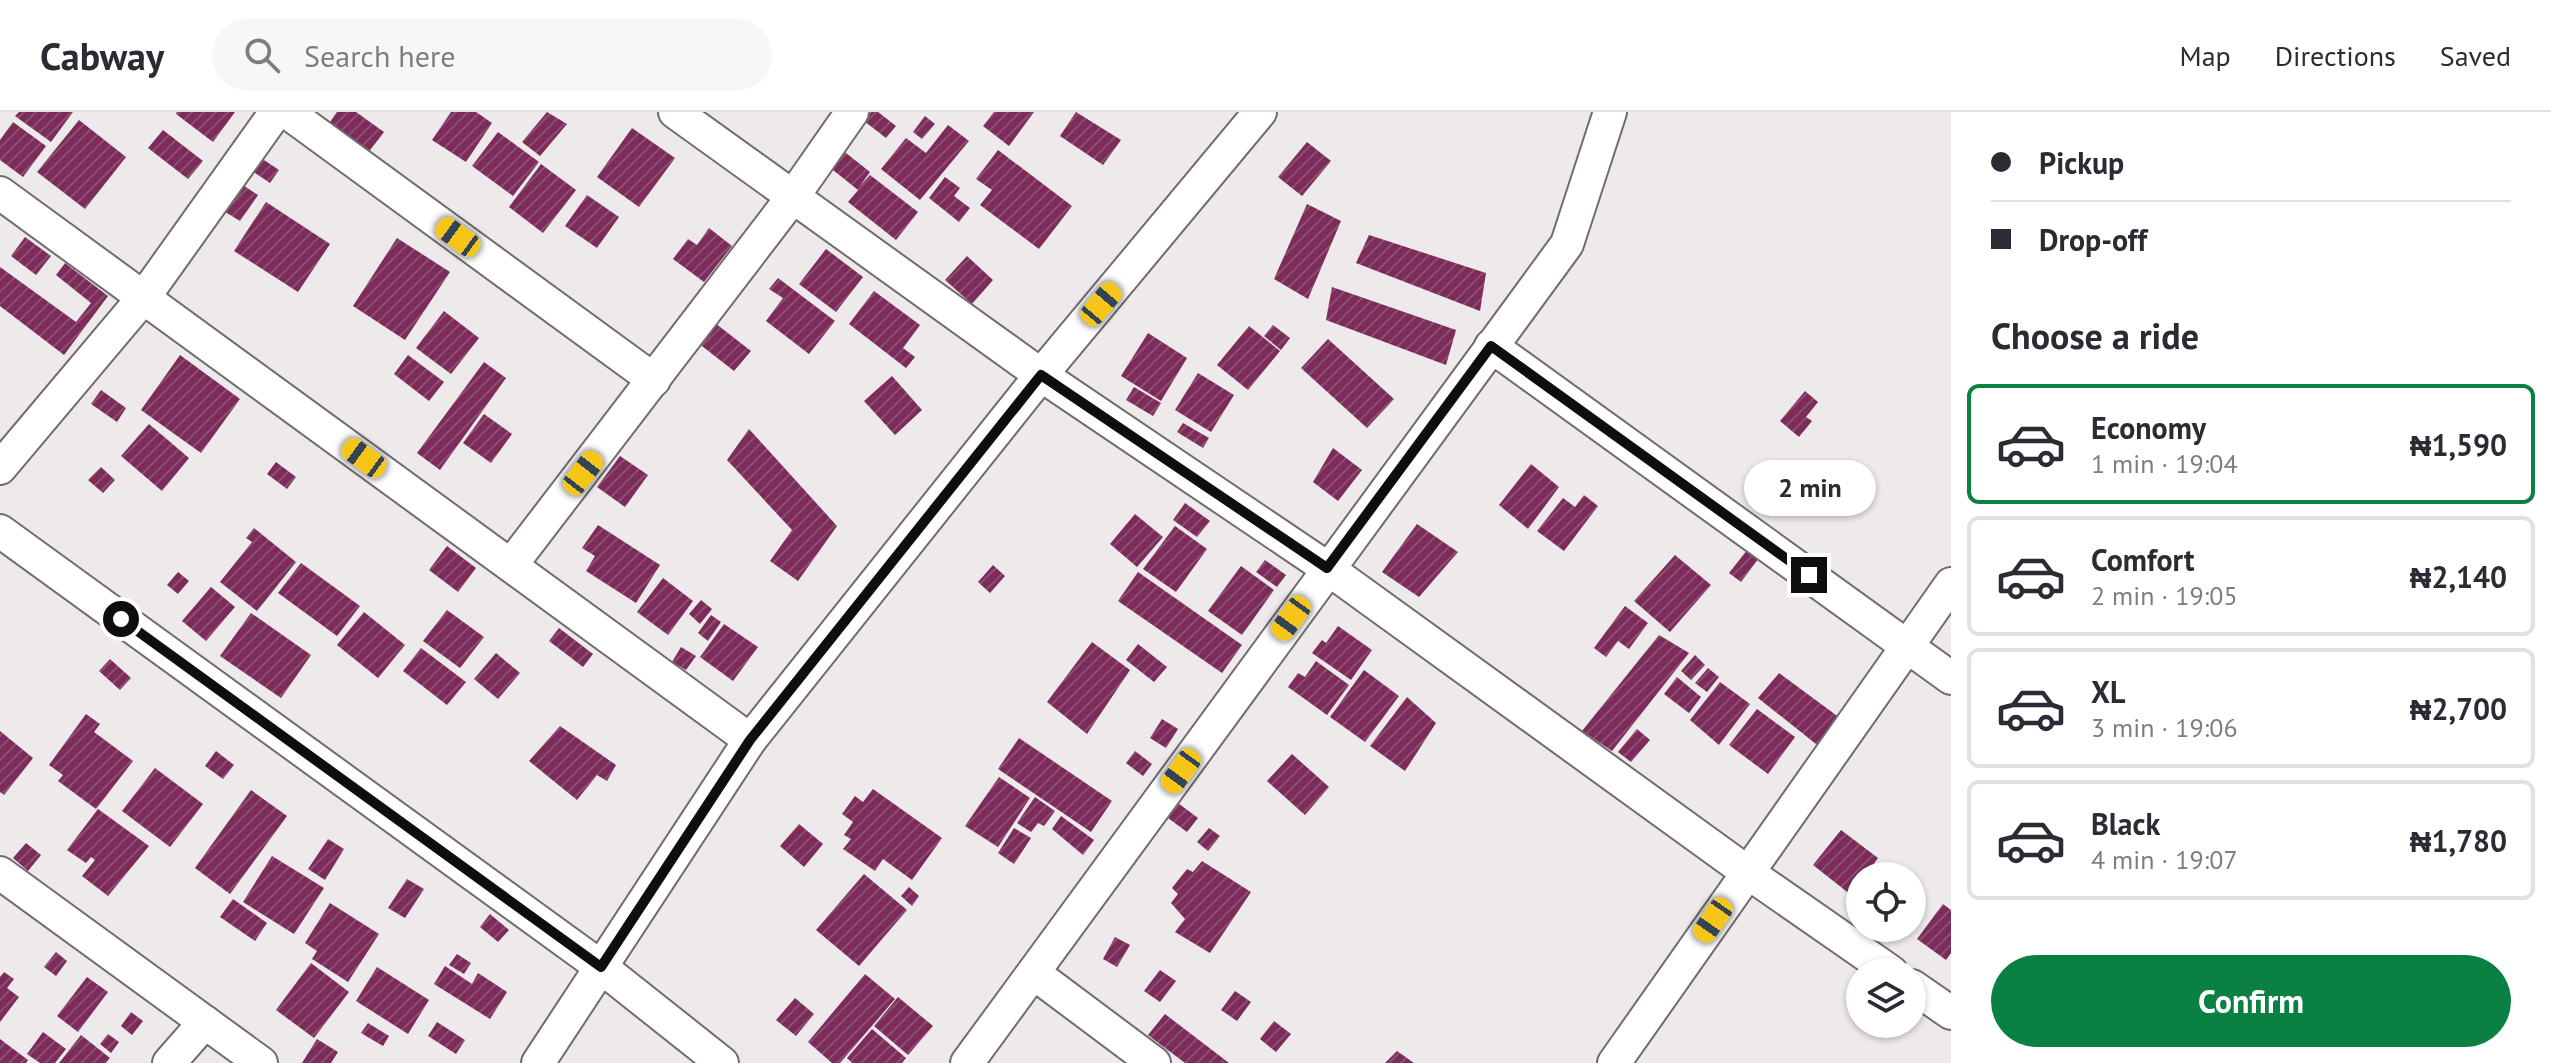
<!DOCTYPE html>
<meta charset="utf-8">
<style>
:root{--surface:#fff;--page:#f7f7f7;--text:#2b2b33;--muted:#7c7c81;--line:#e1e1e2;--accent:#0b8043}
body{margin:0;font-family:"PT Sans",sans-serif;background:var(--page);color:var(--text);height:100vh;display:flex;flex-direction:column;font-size:30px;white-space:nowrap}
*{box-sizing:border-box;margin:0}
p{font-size:26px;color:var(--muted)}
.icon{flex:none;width:44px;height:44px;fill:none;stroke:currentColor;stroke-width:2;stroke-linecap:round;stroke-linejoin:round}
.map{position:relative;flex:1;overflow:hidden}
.details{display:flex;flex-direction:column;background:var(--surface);width:600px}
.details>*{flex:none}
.banner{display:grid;align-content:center;height:176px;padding:0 40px;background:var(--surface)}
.buttons{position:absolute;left:1846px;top:750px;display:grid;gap:16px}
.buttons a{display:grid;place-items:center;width:80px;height:80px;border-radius:50%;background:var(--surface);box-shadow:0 2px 6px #0004;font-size:40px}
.end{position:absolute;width:36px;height:36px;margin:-18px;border:10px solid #0f0e0f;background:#fff;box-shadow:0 0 0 4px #fff}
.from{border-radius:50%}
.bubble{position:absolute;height:56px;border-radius:28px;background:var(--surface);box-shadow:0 2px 6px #0004;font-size:26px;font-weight:600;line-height:56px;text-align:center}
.car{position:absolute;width:24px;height:48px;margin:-24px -12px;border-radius:10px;box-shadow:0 0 6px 2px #0007;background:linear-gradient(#f5c518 24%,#345 0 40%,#f5c518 0 76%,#345 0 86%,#f5c518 0)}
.banner b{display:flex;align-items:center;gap:28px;height:76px;font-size:30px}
.banner b+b{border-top:2px solid var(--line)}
.banner i{width:20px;height:20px;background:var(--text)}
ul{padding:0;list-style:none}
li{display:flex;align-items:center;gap:24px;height:120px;margin:0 16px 12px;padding:0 24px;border:4px solid var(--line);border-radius:12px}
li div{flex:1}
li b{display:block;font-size:30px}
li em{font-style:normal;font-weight:600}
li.active{border-color:var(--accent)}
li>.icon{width:72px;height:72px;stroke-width:1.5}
h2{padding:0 40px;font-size:36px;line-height:96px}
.cta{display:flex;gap:16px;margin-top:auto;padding:16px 40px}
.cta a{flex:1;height:92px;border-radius:48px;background:var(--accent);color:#fff;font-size:32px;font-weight:600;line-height:92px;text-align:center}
header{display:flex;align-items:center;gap:48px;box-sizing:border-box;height:112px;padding:0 40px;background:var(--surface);border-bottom:2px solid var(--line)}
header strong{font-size:38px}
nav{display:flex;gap:44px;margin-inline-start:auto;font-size:28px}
.search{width:560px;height:72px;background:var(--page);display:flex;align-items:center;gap:20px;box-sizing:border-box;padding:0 28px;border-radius:44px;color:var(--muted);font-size:30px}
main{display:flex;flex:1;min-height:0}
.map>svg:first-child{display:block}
</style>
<header>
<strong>Cabway</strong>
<div class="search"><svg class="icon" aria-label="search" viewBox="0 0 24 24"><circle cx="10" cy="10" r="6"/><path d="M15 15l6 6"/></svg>Search here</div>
<nav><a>Map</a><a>Directions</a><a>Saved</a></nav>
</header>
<main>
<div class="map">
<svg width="1951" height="951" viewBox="0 0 1951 951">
<defs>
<pattern id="building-hatch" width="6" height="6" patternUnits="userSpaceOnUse" patternTransform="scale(2)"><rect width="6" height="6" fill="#7c2b5a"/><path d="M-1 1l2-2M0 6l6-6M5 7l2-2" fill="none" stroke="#8b4e71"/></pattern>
</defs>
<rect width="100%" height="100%" fill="#eee9eb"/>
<g fill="url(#building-hatch)">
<polygon points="19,0 73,0 51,30 15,4"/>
<polygon points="177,0 235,0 213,30 176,2"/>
<polygon points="337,0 356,0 384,20 368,41 328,13"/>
<polygon points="451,0 476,0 492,11 466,50 432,28"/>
<polygon points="547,0 567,12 540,44 522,30"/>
<polygon points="871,0 878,0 896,14 886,26 864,9"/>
<polygon points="994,0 1034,0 1009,34 983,14"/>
<polygon points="1076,0 1121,28 1103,53 1060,24"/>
<polygon points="925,4 935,12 922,27 913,20"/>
<polygon points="79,8 126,45 85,97 37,60"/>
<polygon points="13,10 46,34 23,65 0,48 0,28"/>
<polygon points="948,13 969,29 920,88 881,57 906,26 926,41"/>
<polygon points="632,16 675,46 639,95 597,65"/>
<polygon points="163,18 203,49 188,67 148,36"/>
<polygon points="498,20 539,50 513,84 472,54"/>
<polygon points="1307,30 1331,49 1302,84 1278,65"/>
<polygon points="841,37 870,60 860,74 870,63 918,100 896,128 848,90 858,78 828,54"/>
<polygon points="998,38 1072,94 1039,137 980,93 992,78 976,67"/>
<polygon points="261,46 279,58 270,71 252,59"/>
<polygon points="541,52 576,78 543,121 509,95"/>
<polygon points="945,65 960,76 954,84 970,96 959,110 929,86"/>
<polygon points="235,68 258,83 240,109 217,95"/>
<polygon points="587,83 619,105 597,136 565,114"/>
<polygon points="266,90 330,132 298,180 234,139"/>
<polygon points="1307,92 1341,109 1308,187 1274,167"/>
<polygon points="709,116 732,134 704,170 673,147 688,127 697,133"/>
<polygon points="1369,123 1486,161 1480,199 1356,151"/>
<polygon points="25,125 51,144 36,163 11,144"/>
<polygon points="397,126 450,160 405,228 353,194"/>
<polygon points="826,137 863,165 836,200 799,172"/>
<polygon points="967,144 993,168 972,192 945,168"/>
<polygon points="65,151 108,184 64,243 0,194 0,155 76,210 91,191 56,163"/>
<polygon points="778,166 835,209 809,242 766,209 783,186 769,177"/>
<polygon points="1332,175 1456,218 1446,253 1326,208"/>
<polygon points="874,179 920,213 903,236 915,245 906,256 849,212"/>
<polygon points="444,199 479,226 451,262 416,236"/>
<polygon points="715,211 751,239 734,259 698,231"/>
<polygon points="1273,213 1290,226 1281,238 1264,224"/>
<polygon points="1249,214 1280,239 1248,278 1217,253"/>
<polygon points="1148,221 1187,246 1161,289 1121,264"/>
<polygon points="1328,227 1394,287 1367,316 1301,256"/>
<polygon points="180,243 240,287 201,341 141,298"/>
<polygon points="408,243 444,270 429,289 394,262"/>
<polygon points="484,250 506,266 440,358 417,341"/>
<polygon points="1198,261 1234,283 1211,320 1175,298"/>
<polygon points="892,264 922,298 895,323 864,289"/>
<polygon points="1134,275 1161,291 1153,304 1126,288"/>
<polygon points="101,278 126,296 117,310 91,292"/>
<polygon points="1805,279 1818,290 1806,305 1812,309 1799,325 1780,309"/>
<polygon points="484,302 512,322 491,351 463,331"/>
<polygon points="1183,311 1209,326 1203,336 1177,320"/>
<polygon points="149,312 189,346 162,379 121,344"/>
<polygon points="749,317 837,414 798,469 770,449 792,418 727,348"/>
<polygon points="1333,336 1362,358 1338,389 1313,370"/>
<polygon points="620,344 648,363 625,395 597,375"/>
<polygon points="276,350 296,365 287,377 267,362"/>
<polygon points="1531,352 1559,375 1528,417 1499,393"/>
<polygon points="101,355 115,368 103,381 88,368"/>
<polygon points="1584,383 1598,394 1564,439 1537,419 1563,386 1575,395"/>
<polygon points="1185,391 1210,409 1197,425 1173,408"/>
<polygon points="1135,402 1163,425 1137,455 1110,432"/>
<polygon points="1417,412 1458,440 1419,485 1382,460"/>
<polygon points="598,413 660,453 636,491 586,459 595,444 582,436"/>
<polygon points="1175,414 1207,437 1176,480 1143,457"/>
<polygon points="254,416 296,450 257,499 220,470 252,430 246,426"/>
<polygon points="447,434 476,456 458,480 429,458"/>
<polygon points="1748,437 1759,446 1741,470 1729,461"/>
<polygon points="1675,443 1711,473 1670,520 1634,489"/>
<polygon points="1265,448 1286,463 1277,475 1256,460"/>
<polygon points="301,451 360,494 337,524 278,481"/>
<polygon points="993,453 1005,464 990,481 978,470"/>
<polygon points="1241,454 1274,478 1242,523 1208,499"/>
<polygon points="178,460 189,469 178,482 167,473"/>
<polygon points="1138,460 1242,533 1222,561 1118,489"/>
<polygon points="663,466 693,489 668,523 637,500"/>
<polygon points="211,475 235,495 206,529 182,509"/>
<polygon points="701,488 712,497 700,512 689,502"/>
<polygon points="1625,494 1648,511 1629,537 1618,529 1606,545 1594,536"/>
<polygon points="447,498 484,525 460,556 423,529"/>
<polygon points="364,500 405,533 378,566 337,533"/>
<polygon points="251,501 311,543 281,586 220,544"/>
<polygon points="711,503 721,510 708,529 698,521"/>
<polygon points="724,512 758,535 733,569 700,545"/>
<polygon points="1338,514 1372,538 1351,568 1312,541 1322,528 1326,531"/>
<polygon points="559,516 593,542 583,555 549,529"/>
<polygon points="1659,523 1689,541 1612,639 1582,619"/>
<polygon points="1092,530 1130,558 1087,622 1047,590"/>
<polygon points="1138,532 1167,555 1154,570 1126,548"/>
<polygon points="681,535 696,544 686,558 672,550"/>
<polygon points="421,536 466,570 447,593 403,559"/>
<polygon points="496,541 520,561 498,587 474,567"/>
<polygon points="1695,543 1705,553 1691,568 1681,559"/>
<polygon points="110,547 131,566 120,578 99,559"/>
<polygon points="1316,549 1349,573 1327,603 1288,575 1298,561 1305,565"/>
<polygon points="1708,556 1719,565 1707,580 1695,571"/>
<polygon points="1364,558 1399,584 1365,630 1330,605"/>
<polygon points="1779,561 1840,606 1821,636 1758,586"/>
<polygon points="1677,565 1701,585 1689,601 1664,582"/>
<polygon points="1720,570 1750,592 1719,633 1690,608"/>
<polygon points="1407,585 1436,611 1405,659 1370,634"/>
<polygon points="1757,597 1795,625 1768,662 1729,633"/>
<polygon points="86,602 100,612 94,620 133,649 96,697 58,669 63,663 49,653"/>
<polygon points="1162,607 1178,617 1166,636 1150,626"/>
<polygon points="560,614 616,653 607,669 597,663 577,688 529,649"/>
<polygon points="1637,617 1650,628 1631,650 1618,640"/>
<polygon points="0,619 33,646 4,683 0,680"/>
<polygon points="1019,626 1112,689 1091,720 998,657"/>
<polygon points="216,639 234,653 223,667 205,654"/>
<polygon points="1135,639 1152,652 1143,664 1126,651"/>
<polygon points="1292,642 1329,675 1305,703 1267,669"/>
<polygon points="155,656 203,692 170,735 122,699"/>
<polygon points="999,665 1030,686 998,735 965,714"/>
<polygon points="873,677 942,726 912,768 883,747 875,759 843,737 851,727 844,723 853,710 842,702 855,684 863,690"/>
<polygon points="251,678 287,704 230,782 195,756"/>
<polygon points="1035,685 1055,699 1044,714 1038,711 1031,720 1017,711"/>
<polygon points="1178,691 1198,706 1187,720 1168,706"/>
<polygon points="98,697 149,734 108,784 82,764 95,748 91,745 86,751 67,738"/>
<polygon points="1061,704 1094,728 1083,743 1052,717"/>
<polygon points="799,712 823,732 804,755 780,734"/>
<polygon points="1014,716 1031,726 1014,752 998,741"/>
<polygon points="1209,716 1220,724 1208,739 1197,730"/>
<polygon points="1841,718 1878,746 1865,764 1860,764 1860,771 1851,783 1813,753"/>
<polygon points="328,727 344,737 325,768 308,757"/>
<polygon points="26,731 41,743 28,759 13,746"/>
<polygon points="272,744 324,776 294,822 243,790"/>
<polygon points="1202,749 1251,780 1210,841 1175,820 1185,807 1171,791 1178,782 1172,776 1187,757 1193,760"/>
<polygon points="864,762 907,798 859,854 816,818"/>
<polygon points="407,767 424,777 405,806 388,796"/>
<polygon points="909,775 919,784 912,794 901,784"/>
<polygon points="233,787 267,811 255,829 220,805"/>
<polygon points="330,791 379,822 348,870 312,847 317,839 305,831"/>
<polygon points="1943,792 1951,798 1951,841 1946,848 1917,827"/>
<polygon points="490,802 509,818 498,830 480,815"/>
<polygon points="1115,825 1130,833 1117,855 1103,847"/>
<polygon points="56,840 67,849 56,864 44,855"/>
<polygon points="457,842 471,851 464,862 449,853"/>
<polygon points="311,851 349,880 314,926 276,898"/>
<polygon points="445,854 472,872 478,861 507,880 490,907 434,872"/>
<polygon points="377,855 429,888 408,922 356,889"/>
<polygon points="1160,858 1176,869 1160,890 1144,879"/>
<polygon points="4,860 14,867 7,876 19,885 0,910 0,865"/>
<polygon points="865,862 895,887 840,951 832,951 808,930"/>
<polygon points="87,865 108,880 78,920 57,904"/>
<polygon points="1235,879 1251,890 1237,909 1221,898"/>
<polygon points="898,885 933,914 908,943 874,914"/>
<polygon points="795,886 814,902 796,924 776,908"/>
<polygon points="131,900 143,909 132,923 121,914"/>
<polygon points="1165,902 1229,951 1185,951 1148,923"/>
<polygon points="1274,909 1291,922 1276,940 1260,927"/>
<polygon points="437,910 465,928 456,942 428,924"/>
<polygon points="368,911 389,924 383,934 361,921"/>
<polygon points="872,917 906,946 902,951 852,951 847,946"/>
<polygon points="43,920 66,937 55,951 40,951 27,942"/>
<polygon points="108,922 119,930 111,941 100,932"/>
<polygon points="81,923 110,946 106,951 59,951"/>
<polygon points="0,927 28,948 26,951 0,951"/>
<polygon points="317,927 338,940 331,951 302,951"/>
<polygon points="1397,939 1414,951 1385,951"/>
</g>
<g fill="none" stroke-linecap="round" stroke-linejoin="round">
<g stroke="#706c6e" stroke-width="36">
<g id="minor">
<polyline points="287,0 654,268"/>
<polyline points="675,0 1041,263 1327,456 1747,760 1891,860"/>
<polyline points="0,81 750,628"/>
<polyline points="1491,234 1951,566"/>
<polyline points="0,356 144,185 276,0"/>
<polyline points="0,419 601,855 722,951"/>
<polyline points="511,453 792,86 852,0"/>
<polyline points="0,761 261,951"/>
<polyline points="1035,862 1154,951"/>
<polyline points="1912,874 1951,901"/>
<polyline points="169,951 205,910"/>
<polyline points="538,951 750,628 1041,263 1260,0"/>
<polyline points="967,951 1567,132 1610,0"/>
<polyline points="1614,951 1951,472"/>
</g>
</g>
<use href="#minor" stroke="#fff" stroke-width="32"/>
</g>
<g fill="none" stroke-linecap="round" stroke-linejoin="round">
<polyline stroke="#0f0e0f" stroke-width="10" points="121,507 601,855 750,628 1041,263 1327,456 1491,234 1809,463"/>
</g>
</svg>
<div class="buttons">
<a><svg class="icon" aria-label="locate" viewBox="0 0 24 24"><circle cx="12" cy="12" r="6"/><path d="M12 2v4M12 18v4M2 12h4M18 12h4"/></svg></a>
<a><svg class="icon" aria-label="layers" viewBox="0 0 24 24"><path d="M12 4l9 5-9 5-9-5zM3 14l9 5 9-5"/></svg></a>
</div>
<i class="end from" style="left:121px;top:507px"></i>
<i class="end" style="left:1809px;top:463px"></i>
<div class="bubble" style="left:1744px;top:348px;width:132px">2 min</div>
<i class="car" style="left:458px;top:125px;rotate:306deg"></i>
<i class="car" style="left:1101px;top:192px;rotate:40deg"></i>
<i class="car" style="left:364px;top:346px;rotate:306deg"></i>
<i class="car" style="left:583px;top:361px;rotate:38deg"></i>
<i class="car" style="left:1291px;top:506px;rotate:216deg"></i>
<i class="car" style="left:1181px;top:659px;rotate:216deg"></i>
<i class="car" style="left:1713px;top:808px;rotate:215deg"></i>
</div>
<section class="details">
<div class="banner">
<b><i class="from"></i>Pickup</b>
<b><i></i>Drop-off</b>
</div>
<h2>Choose a ride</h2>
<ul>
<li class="active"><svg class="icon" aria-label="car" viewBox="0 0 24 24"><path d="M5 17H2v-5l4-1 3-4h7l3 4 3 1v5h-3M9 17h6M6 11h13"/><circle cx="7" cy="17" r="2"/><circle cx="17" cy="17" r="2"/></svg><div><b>Economy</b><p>1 min · 19:04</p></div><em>₦1,590</em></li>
<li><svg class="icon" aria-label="car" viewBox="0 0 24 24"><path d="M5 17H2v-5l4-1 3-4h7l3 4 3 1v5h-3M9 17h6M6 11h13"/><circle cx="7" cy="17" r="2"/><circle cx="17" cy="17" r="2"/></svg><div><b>Comfort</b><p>2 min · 19:05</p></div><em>₦2,140</em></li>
<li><svg class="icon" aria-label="car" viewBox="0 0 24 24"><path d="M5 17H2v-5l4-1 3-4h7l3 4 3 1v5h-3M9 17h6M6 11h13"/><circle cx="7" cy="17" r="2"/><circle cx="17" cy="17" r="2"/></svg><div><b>XL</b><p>3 min · 19:06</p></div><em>₦2,700</em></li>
<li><svg class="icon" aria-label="car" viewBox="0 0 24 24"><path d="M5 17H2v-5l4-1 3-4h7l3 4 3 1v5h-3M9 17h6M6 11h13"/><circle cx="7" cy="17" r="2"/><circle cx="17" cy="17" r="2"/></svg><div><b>Black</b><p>4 min · 19:07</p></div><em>₦1,780</em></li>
</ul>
<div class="cta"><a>Confirm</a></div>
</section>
</main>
